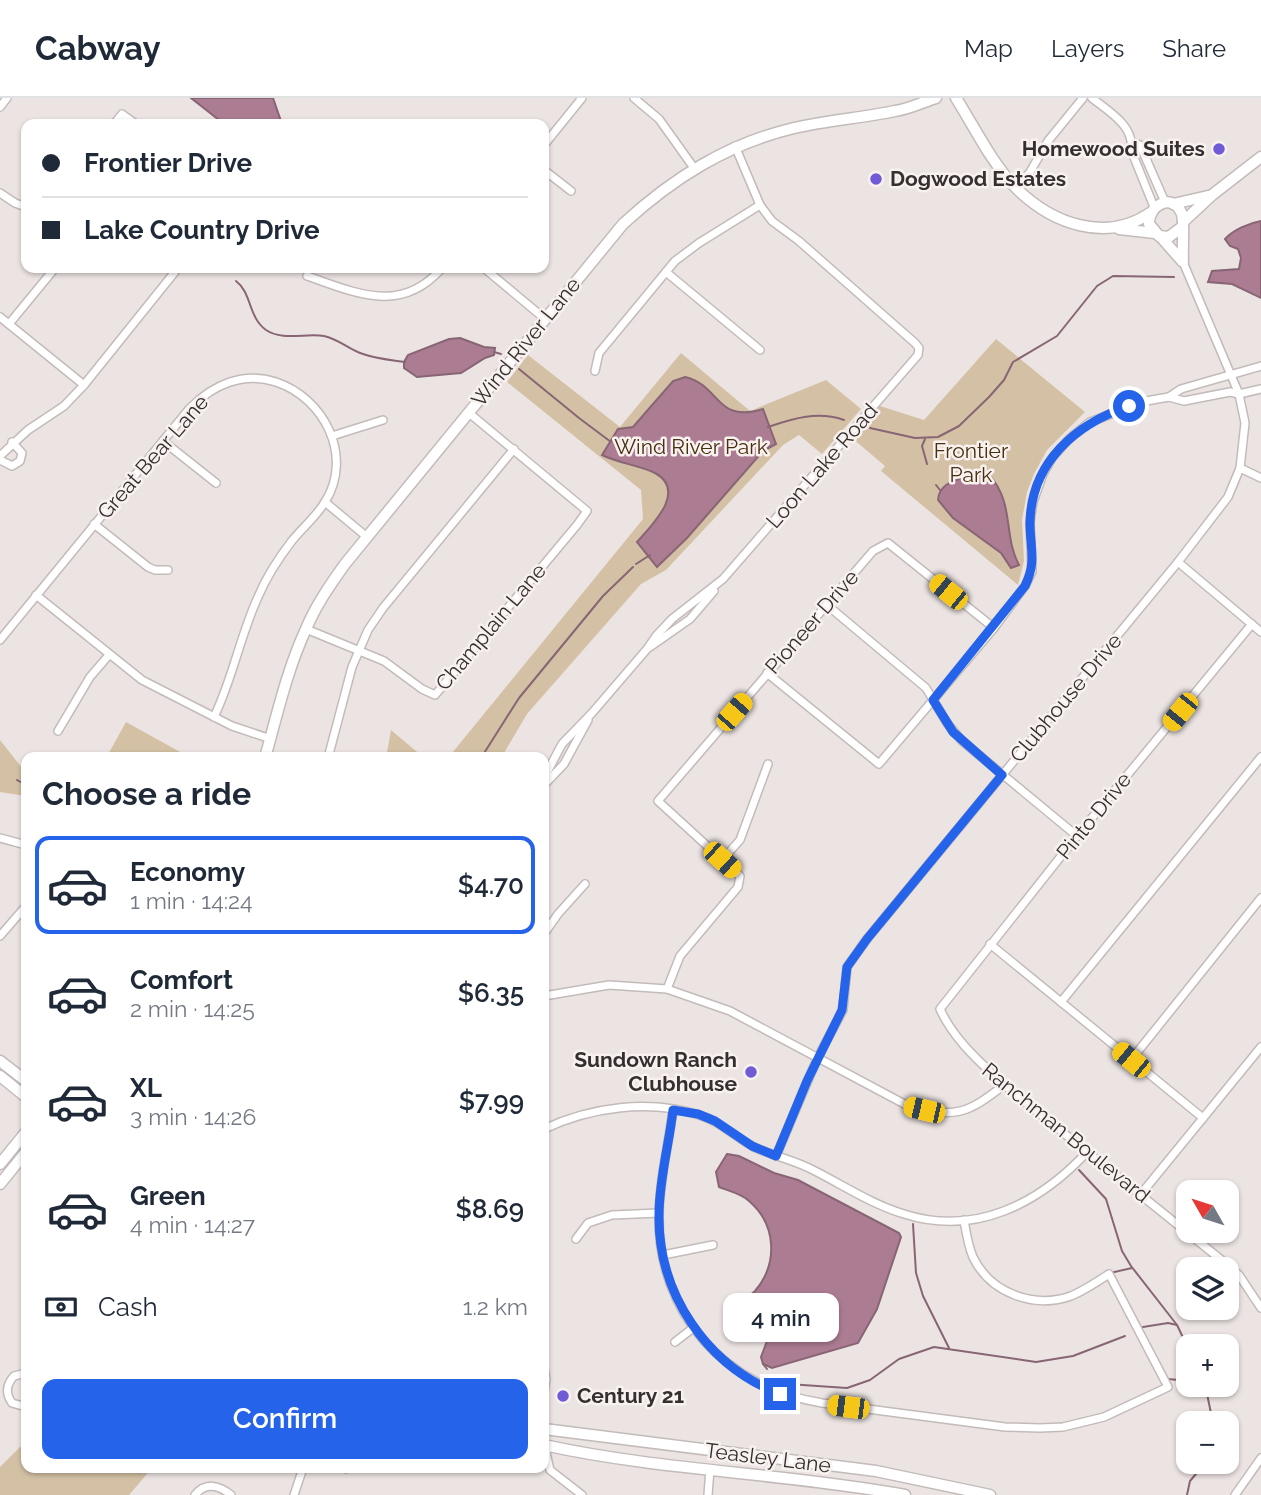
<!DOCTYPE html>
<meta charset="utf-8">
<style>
:root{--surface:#fff;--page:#f6f6f7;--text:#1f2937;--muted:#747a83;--line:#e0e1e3;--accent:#2563eb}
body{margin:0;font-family:Raleway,sans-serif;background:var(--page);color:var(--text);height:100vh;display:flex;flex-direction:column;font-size:26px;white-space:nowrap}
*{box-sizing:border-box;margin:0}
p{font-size:23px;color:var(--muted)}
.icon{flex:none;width:38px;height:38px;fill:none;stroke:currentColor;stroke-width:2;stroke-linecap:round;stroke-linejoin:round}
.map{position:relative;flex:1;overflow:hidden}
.panel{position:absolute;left:21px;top:654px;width:528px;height:721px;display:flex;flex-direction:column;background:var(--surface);border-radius:14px;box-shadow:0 2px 5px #0004}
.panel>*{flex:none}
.banner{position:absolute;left:21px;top:21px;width:528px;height:154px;border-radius:14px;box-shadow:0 2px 5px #0004;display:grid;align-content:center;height:154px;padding:0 21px;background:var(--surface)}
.needle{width:46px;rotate:309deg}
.fabs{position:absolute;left:1176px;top:1082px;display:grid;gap:14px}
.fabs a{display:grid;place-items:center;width:63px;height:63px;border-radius:14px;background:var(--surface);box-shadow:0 2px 5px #0004;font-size:35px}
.end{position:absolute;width:32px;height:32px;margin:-16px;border:9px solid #2563eb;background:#fff;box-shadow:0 0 0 4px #fff}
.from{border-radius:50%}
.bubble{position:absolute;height:49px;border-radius:14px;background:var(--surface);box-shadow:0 2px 5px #0004;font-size:23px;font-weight:600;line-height:49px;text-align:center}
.car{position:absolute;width:21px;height:42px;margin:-21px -10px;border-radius:9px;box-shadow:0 0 5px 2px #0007;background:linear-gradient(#f5c518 24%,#345 0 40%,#f5c518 0 76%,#345 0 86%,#f5c518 0)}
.banner b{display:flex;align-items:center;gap:24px;height:66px;font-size:26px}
.banner b+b{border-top:2px solid var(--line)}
.banner i{width:18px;height:18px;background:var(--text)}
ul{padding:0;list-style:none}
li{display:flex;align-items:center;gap:21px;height:98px;margin:0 14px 10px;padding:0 7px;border:4px solid transparent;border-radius:14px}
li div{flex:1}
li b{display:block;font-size:26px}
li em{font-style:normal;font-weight:600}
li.active{border-color:var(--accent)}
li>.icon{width:63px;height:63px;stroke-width:1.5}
h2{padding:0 21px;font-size:32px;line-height:84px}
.pay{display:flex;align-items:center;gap:18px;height:77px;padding:0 21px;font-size:26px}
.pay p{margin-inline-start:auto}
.primary-button{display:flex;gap:14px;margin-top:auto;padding:14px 21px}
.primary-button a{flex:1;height:80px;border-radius:14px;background:var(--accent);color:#fff;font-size:28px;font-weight:600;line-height:80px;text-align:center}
header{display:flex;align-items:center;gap:42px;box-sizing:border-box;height:98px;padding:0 35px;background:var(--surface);border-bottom:2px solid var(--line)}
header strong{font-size:33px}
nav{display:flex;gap:38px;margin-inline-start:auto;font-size:24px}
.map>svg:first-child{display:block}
</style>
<header>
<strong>Cabway</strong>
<nav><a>Map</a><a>Layers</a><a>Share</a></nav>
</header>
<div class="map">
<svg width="1261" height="1397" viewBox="0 0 1261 1397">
<rect width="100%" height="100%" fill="#ece4e2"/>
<g fill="#d4c1a5">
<polygon points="996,241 1085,314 1047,352 1034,376 1027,394 1022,422 1024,463 1018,487 881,373 885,368 852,340 880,308 924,322"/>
<polygon points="681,255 750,313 826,282 861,311 822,356 799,337 783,347 666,472 641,486 527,616 501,660 386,660 391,632 423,659 452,655 643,421 641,392 507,284 528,257 620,329"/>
<polygon points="126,624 191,660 106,660"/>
<polygon points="0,642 26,675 26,698 0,694"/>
<polygon points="26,1348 26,1370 152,1370 129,1397 0,1397 0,1369 20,1349"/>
</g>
<g fill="#ac7c92" stroke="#886574" stroke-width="2">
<polygon points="191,0 273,0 282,26 224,26"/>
<path d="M1261,123V200L1232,186L1208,184L1212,173L1239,171L1241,160L1238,151L1230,148L1225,141C1233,132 1249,125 1261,123Z"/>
<polygon points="460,240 484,249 495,250 494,257 485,260 461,275 417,279 404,270 404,264 408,257 449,241"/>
<path d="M685,279C721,287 715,326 763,311L776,346L763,353L687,440L657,469L637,444C651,428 688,393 655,375C638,367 618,365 602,357L618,331L633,329L673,283Z"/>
<path d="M973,376L989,377C1015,405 1003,438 1019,467L1011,470L1001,455L953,420L938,402C939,384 958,382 973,376Z"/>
<path d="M727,1056L739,1058L774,1075L798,1082L899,1135L901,1139L877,1211L858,1245L772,1270L763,1266L761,1259L770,1235L742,1204C746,1201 751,1197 755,1193C778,1166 777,1127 749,1103C742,1096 729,1093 719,1089L716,1074Z"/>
</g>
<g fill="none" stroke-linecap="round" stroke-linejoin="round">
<g stroke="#886574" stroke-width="2">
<path d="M236,183C252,195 248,219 266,232C282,243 306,235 324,238C339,241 349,252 363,256C376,261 392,262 405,264"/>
<polyline points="494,254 501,256"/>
<polyline points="519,271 579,320 611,344"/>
<path d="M768,329C794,320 818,313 844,322"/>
<polyline points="870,330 915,340 938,339 959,328 989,299 1004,282 1013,264 1057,238 1097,188 1113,178 1174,179"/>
<polyline points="925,341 922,348 927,366"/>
<polyline points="936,387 940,392"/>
<polyline points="636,466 650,457"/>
<polyline points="481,660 519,600 603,498 633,469"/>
<polyline points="17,682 26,687"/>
<polyline points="1079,1072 1106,1101 1122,1153 1131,1168 1177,1227 1188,1250"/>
<polyline points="913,1126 916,1175 923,1198 949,1250"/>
<polyline points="1110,1175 1132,1170"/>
<polyline points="1143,1229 1168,1225 1177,1227"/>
<polyline points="763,1266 767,1271"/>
<polyline points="772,1277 788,1286 847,1290 870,1282 899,1261 934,1249 1036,1264 1073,1258 1125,1238"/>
<polyline points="1168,1281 1188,1283"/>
<polyline points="1205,1286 1213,1325"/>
<polyline points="1187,1397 1190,1383 1207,1363"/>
</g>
<g stroke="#c3bbba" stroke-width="10">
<g id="street">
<polyline points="634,0 659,21 694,70"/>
<path d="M1092,0C1108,13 1135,28 1131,52L1154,109"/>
<polyline points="0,9 7,0"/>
<polyline points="114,26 122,16 136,26"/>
<polyline points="1132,44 1140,47 1165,104"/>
<polyline points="544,47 582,0"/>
<polyline points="544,72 571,93"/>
<polyline points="1016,90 1030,74 1048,43 1083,0"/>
<polyline points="0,95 15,105 26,109"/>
<polyline points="484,170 545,221"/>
<polyline points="666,174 760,252"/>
<path d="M307,178C356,195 401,217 442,170"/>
<polyline points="0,219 84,287"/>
<polyline points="9,226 55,170"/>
<polyline points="595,273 599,255 675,163 699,145 760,107"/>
<polyline points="1169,299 1181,291 1261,268"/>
<polyline points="332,338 383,322"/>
<polyline points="163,343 216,385"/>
<polyline points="0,358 28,332 64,308 84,287 178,170"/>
<polyline points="0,362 12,368 20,363 22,355 12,344"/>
<polyline points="1240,370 1261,380"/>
<polyline points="325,404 367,439"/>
<polyline points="94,426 148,469 155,472 168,472"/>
<polyline points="1178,464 1261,534"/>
<polyline points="36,497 142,582 232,628 271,641"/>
<polyline points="827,507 926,590 947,625 962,643 1077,738"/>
<path d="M1252,526L1077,738L940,911C954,942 980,964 1004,987L1224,1164L1239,1177L1261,1210"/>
<polyline points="306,531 384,563 422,591 435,597 577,427 587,413 469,315"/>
<path d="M0,542L190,310C213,287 243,273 276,284C324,300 354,358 325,404C316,419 301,431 291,444C278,461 266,480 258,499C240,538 233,580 214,619"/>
<polyline points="650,549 690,521 714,493"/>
<polyline points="767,575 879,666 994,530 1025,488 1032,474 1030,424 1033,404 1043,376 1052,360 1069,341 1090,324 1146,303 1169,299 1184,303 1230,294 1239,296 1261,291"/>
<polyline points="58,633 90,579 109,557"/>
<polyline points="328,660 352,569 368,532 383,510 514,351"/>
<polyline points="544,680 562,646 592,615 647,551 656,538 672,521 723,481 918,257 919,250 915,245 799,143 772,123 760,107 735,48"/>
<polyline points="544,687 564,666 588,622"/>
<polyline points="0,740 26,747"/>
<polyline points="722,762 740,742 768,666"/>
<polyline points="544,836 558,816 585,786"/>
<polyline points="0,838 26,808"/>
<polyline points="990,846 1203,1020"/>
<polyline points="667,891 680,858 738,789 740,778 658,703 873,453 888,445 994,530"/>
<path d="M544,898L609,887L667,891L730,913L910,1009C956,1020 967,1016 1004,987"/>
<polyline points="1061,904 1261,659"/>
<polyline points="1131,962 1261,800"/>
<path d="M673,1011C669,1046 659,1082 659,1118C658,1217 726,1290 822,1305L1005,1329L1040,1330L1063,1329L1104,1319L1168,1289L1109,1176C1097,1184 1085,1192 1071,1198C1034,1211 990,1195 973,1159C968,1148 966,1134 964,1122"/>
<path d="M544,1031C591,1009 649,1001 699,1017C720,1023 735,1039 754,1049C773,1058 794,1062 813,1072C843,1087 871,1106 904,1116C976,1139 1040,1105 1088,1053"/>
<polyline points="776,1058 817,961 843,912 847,869 867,841 1178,464 1228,399 1240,370 1245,325 1239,296 1183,164"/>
<polyline points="1141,1096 1261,949"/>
<polyline points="576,1141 588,1125 612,1117 659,1115"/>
<polyline points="663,1157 713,1147"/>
<polyline points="675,1244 693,1230"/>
<polyline points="544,1271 546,1281 544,1294"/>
<path d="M26,1275L14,1278C6,1287 5,1295 12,1305L26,1309"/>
<polyline points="549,1348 546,1355 550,1372 582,1397"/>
<polyline points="346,1370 346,1371"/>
<path d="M195,1397C205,1384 219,1387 231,1397"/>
<polyline points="294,1397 303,1370"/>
<polyline points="708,1397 710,1371"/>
<polyline points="1235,1397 1261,1360"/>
</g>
</g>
<g stroke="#c3bbba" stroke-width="13">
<g id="secondary">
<path d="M956,0C975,30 992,66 1017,91C1053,126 1106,145 1150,115"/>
<polyline points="1173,106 1208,98"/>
<polyline points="1183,124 1212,97 1261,59"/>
<path d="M1182,129L1169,139L1159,138L1149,126C1148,107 1172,95 1181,114C1185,120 1182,153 1183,164"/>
<polyline points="1119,131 1155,135"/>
<polyline points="1160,138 1182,163"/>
<path d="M265,660C277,617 287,572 306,531C316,507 330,487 345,466L623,126C673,80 727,46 794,30C828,22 862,20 895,13C909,11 923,4 936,0"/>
<polyline points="0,963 26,983"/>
<polyline points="0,978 26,999"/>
<polyline points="0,1066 26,1034"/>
<polyline points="0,1086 26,1054"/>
<polyline points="544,1331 876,1373 990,1397"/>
<path d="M544,1347C663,1373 785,1375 905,1397"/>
</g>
</g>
<use href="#street" stroke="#fff" stroke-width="7"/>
<use href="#secondary" stroke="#fff" stroke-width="10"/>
</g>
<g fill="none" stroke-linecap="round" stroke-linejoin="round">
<path stroke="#2563eb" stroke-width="9" d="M780,1296C707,1268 658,1196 659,1117C659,1082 669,1047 673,1012L698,1016L715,1023L752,1048L776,1058L807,983L842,912L847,869L867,841L1002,677L953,634L933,602L1025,488C1037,463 1030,450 1030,425C1031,364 1076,326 1129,308"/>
</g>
<g fill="#6f5bd5" stroke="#f9f1ef" stroke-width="2.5">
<circle cx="1219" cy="51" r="7"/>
<circle cx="876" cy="81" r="7"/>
<circle cx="751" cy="974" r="7"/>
<circle cx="563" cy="1298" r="7"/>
</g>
<g text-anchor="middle" stroke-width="5" stroke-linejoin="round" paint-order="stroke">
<g font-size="21" font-weight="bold" fill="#33302f" stroke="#f9f1ef" text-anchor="end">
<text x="1205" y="58">Homewood Suites</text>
<text x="890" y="88" text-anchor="start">Dogwood Estates</text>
<text x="737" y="969">Sundown Ranch<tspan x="737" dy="24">Clubhouse</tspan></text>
<text x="577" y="1305" text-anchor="start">Century 21</text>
</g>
<g font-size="21" fill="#33302f" stroke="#f9f1ef">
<text transform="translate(526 244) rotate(-51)" y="7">Wind River Lane</text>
<text transform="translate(153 359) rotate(-49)" y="7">Great Bear Lane</text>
<text transform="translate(822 368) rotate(-49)" y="7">Loon Lake Road</text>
<text transform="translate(812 524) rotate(-49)" y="7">Pioneer Drive</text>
<text transform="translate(491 529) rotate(-50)" y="7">Champlain Lane</text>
<text transform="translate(1066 600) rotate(-50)" y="7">Clubhouse Drive</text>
<text transform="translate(1094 718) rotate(-51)" y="7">Pinto Drive</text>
<text transform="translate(1066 1035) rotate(39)" y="7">Ranchman Boulevard</text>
<text transform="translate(768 1360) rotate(7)" y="7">Teasley Lane</text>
</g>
<g font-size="21" fill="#46300e" stroke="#f9f1ef">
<text x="691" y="356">Wind River Park</text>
<text x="971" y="360">Frontier<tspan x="971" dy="24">Park</tspan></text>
</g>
</g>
</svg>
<div class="fabs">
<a><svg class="needle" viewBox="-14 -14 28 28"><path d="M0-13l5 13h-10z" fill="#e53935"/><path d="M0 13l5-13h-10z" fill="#747a83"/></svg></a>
<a><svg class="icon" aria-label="layers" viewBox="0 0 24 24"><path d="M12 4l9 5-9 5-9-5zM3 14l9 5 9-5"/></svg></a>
<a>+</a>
<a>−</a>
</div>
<i class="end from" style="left:1129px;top:308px"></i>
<i class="end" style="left:780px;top:1296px"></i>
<div class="bubble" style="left:723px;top:1195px;width:116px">4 min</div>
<i class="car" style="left:948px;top:494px;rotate:309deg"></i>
<i class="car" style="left:734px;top:614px;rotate:41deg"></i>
<i class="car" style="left:1180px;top:614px;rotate:219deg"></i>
<i class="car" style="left:722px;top:762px;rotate:132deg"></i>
<i class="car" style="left:1131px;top:962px;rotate:309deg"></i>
<i class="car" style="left:924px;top:1012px;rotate:283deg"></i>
<i class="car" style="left:848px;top:1309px;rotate:277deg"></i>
<div class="banner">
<b><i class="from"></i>Frontier Drive</b>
<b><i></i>Lake Country Drive</b>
</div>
<section class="panel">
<h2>Choose a ride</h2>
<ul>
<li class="active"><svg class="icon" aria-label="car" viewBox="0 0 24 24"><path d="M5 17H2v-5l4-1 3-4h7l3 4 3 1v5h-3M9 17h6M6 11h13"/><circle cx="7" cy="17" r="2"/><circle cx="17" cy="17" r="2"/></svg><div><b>Economy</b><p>1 min · 14:24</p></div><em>$4.70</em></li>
<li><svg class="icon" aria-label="car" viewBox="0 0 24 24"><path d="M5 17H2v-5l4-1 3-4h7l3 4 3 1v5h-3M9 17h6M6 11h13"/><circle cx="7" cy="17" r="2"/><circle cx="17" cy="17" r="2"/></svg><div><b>Comfort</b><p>2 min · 14:25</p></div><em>$6.35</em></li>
<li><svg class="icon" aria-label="car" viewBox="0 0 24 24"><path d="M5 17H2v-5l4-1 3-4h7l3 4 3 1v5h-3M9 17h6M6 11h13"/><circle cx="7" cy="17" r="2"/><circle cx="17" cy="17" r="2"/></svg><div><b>XL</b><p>3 min · 14:26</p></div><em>$7.99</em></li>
<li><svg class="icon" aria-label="car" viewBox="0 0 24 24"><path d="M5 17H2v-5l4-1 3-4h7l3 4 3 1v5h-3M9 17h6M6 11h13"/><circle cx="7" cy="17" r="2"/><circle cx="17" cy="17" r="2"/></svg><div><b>Green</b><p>4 min · 14:27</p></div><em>$8.69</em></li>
</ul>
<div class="pay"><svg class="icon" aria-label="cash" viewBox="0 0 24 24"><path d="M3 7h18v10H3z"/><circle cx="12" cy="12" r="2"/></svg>Cash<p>1.2 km</p></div>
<div class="primary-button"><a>Confirm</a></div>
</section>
</div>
